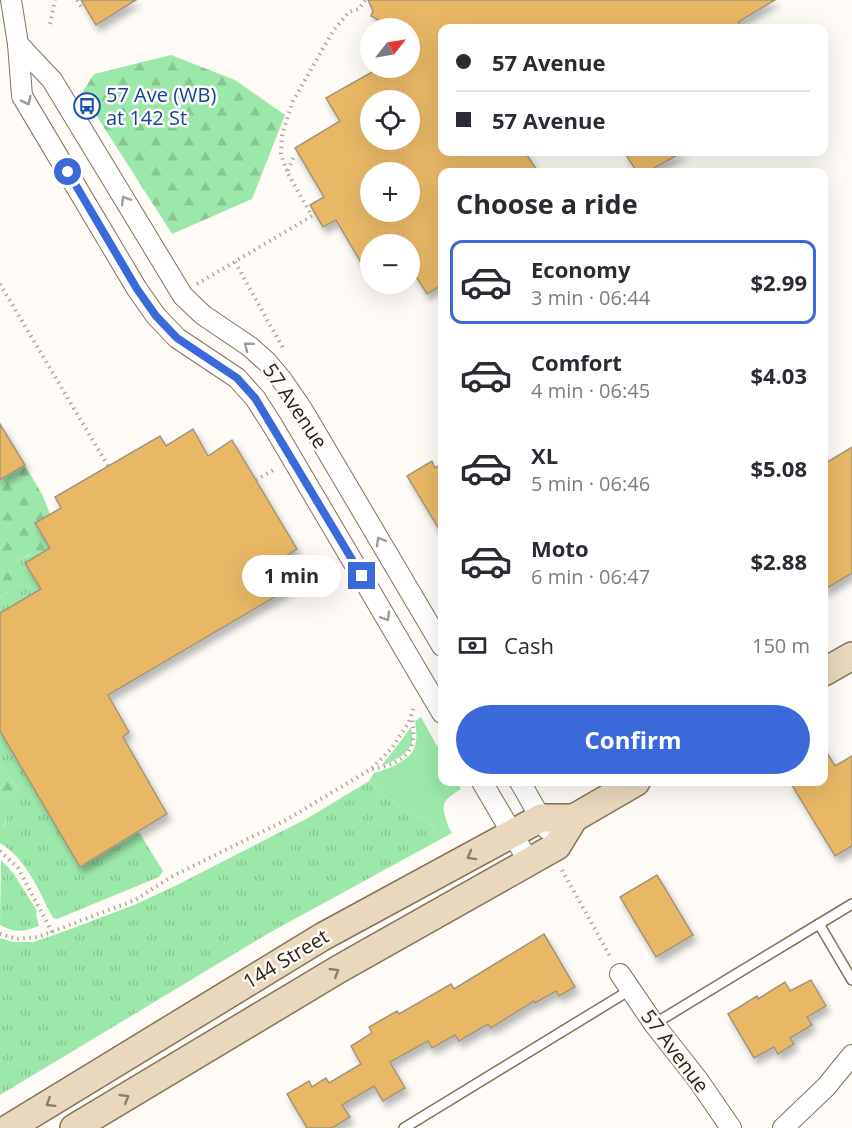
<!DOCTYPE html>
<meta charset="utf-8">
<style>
:root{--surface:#fff;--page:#f2f2f3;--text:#2b2b33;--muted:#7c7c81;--line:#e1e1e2;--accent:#3b69da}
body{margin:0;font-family:"Open Sans",sans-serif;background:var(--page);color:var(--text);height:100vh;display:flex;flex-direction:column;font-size:22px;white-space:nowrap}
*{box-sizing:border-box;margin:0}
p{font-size:20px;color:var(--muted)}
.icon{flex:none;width:33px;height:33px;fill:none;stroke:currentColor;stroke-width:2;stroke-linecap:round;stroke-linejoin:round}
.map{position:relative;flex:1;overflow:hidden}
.sheet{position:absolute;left:438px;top:168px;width:390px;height:618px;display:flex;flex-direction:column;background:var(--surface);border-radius:12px;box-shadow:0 6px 24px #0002}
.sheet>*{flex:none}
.top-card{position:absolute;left:438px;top:24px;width:390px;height:132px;border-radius:12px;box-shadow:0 6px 24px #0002;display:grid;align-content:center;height:132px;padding:0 18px;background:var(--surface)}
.needle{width:39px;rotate:59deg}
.controls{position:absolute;left:360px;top:18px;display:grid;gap:12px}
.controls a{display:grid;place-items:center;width:60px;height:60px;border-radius:50%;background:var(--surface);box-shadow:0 6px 24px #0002;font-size:30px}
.end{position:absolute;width:27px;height:27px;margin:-14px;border:8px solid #3b69da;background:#fff;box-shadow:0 0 0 3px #fff}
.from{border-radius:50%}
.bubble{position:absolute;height:42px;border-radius:21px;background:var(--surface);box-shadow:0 6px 24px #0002;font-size:20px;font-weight:700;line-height:42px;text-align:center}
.top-card b{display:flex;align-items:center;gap:21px;height:57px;font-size:22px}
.top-card b+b{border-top:2px solid var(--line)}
.top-card i{width:15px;height:15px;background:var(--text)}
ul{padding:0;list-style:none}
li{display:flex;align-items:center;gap:18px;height:84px;margin:0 12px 9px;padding:0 6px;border:3px solid transparent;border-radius:12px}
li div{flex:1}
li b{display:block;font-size:22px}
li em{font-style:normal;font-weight:700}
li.selected{border-color:var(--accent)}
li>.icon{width:54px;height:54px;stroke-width:1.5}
h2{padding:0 18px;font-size:27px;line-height:72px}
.pay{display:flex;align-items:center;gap:15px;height:66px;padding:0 18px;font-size:22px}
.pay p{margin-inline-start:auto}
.button{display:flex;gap:12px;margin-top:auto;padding:12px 18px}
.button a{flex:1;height:69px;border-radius:36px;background:var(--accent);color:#fff;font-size:24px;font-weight:700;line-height:69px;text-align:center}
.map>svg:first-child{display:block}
</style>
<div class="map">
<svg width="852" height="1128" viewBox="0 0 852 1128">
<defs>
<pattern id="grass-tufts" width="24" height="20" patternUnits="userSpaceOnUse" patternTransform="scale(1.5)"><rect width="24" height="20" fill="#9ce8aa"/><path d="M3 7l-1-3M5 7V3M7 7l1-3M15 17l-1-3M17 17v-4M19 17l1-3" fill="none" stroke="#87c792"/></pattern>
<pattern id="forest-firs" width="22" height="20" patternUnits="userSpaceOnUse" patternTransform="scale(1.5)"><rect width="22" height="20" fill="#9ce8aa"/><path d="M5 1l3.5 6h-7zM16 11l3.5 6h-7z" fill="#87c792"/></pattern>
<filter id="shadow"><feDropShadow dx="3.5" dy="6" stdDeviation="3" flood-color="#0004"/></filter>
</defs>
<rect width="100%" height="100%" fill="#fefbf6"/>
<g fill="url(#grass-tufts)">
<polygon points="31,554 33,558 25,563 41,589 0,613 0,598 11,590 11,579 16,562"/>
<path d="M0,731L80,867L139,832L163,871L159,877L57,919L53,918C39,892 27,859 0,843V831L5,825L7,815L19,791L0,764Z"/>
<polygon points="369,781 382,794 404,810 429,821 437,835 449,828 452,833 269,933 0,1095 0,938 13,942 34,942 65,931 134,905 175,886 308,818"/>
<path d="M1,860L14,874L37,911L36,914L39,926C23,932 16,933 0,925Z"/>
</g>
<g fill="url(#forest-firs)">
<polygon points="171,55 235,80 285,115 252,199 172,234 82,93 94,74"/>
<polygon points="25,465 43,496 50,514 35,523 50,548 33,558 30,554 16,562 16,566 20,574 12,579 11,590 0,598 0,480"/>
<polygon points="0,764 17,788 0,803"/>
</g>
<g fill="#9ce8aa">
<path d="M421,717L442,755V782H457L461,789C440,802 441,804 449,828L437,835L429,821L404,810L382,794L369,781L374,773C390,768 414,761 416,741C417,735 416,728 415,721Z"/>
<path d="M411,727C412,733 414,741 410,747C404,756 391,763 381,766L394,750Z"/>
<path d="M17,788C22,795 19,800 15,807C3,812 9,823 0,831V803Z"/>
</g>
<g fill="#e8b866" stroke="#a4957c" stroke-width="1.5" fill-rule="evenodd" filter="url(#shadow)">
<polygon points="81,0 136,0 96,25"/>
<path d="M368,0H775L738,22L742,28H442V152H525L538,172H442V285L427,294L410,267V244H370V278L336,220L323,227L310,205L324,197L295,148L340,121L326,98L379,68H410V28H384L380,21L371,16L373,11ZM370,100H410V140H370ZM370,172H410V212H370Z"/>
<polygon points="624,152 683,152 647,172 637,172"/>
<polygon points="0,424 25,465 0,480"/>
<polygon points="193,429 208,456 232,440 297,549 286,556 302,581 108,695 129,732 123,737 167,814 80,867 0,731 0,613 41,589 25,563 50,548 35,523 61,508 55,497 160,436 166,446"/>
<polygon points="852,447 852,573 824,590 824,464"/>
<polygon points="432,461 435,468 442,463 442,534 407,476"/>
<polygon points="824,748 835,766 852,756 852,846 835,856 790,782 824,782"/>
<polygon points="657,875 693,935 656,957 620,897"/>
<polygon points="544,934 575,987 559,996 556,991 535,1003 534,1001 491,1028 488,1024 459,1041 455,1035 432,1048 428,1041 390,1062 405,1088 383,1101 374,1086 342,1105 350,1117 332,1128 307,1128 287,1094 309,1081 312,1087 326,1078 329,1083 361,1064 351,1046 372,1033 369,1027 397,1011 399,1014 451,984 454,989"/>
<polygon points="811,980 826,1006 807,1017 812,1025 790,1038 794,1044 778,1054 774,1047 754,1058 728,1014 757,996 758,999 785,982 790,991"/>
</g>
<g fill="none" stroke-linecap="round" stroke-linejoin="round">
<g stroke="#82735b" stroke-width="12">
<g id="service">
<polyline points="852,904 819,924 852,980"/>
<polyline points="654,1024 819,924"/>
<polyline points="404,1128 630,990"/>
</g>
</g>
<g stroke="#82735b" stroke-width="22">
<g id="minor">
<polyline points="11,0 18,44 22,96 137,289 156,316 177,338 237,378 255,398 273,426 442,713"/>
<polyline points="18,44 52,80 183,296 203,315 249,346 267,362 282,380 302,409 442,646"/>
<polyline points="482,782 529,862"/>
<polyline points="520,782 547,829"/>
<polyline points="620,974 654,1024 698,1080 731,1128"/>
<polyline points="783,1128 826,1087 852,1055"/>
</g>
</g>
<g stroke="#82735b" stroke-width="30">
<g id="secondary">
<polyline points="824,672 852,656"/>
<polyline points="9,1128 322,937 541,818 574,818"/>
<polyline points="74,1128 339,969 557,846 574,818 636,782"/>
</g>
</g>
<g stroke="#ada9a2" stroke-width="4" stroke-dasharray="1.5 4.5" stroke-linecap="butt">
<polyline points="77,0 82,8"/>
<polyline points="50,24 55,0"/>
<polyline points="287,171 281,154 282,134 293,101 333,31 349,12 359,9 365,0"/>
<polyline points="235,262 283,348"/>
<polyline points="0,284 108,466"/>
<polyline points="197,284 312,216 287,172 295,154"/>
<polyline points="256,480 275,469"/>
<path d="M372,769C405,764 420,749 411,716"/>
<polyline points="0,851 18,868 52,932"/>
<polyline points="562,870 611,958"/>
<polyline points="0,934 17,939 38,937 135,900 171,877 286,820 371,769 392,748 409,722 414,706"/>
</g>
<use href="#service" stroke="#fff" stroke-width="9"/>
<use href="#minor" stroke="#fff" stroke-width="20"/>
<use href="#secondary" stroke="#e9d8bd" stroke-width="27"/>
</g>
<defs><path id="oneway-chevron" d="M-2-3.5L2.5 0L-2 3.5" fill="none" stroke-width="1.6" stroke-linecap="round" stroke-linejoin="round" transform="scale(1.5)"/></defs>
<g stroke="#9f9c98">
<use href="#oneway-chevron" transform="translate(27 101) rotate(64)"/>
<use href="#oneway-chevron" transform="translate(125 200) rotate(-121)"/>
<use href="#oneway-chevron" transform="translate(248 346) rotate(-142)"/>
<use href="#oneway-chevron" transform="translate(380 541) rotate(-121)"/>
<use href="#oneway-chevron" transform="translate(386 617) rotate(59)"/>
</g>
<g stroke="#8a7e6c">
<use href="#oneway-chevron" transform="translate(471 856) rotate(151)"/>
<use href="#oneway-chevron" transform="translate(335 972) rotate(-31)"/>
<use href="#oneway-chevron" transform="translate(125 1098) rotate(-31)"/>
<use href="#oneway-chevron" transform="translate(50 1103) rotate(148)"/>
</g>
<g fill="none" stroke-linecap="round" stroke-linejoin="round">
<polyline stroke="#3b69da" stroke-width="8" points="68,172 137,289 156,316 177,338 237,378 255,398 362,576"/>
</g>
<defs>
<g id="bus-ring" transform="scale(1.35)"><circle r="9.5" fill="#fefbf6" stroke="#1a4fb4" stroke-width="1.5"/><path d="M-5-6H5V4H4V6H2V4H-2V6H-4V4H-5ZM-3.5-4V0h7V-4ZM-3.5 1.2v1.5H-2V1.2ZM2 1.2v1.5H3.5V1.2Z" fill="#1a4fb4"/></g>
</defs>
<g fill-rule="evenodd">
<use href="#bus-ring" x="87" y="106"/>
</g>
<g text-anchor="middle" stroke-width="5" stroke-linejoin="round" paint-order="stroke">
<g font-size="20" fill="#164399" stroke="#fefbf6" text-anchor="start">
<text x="106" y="102">57 Ave (WB)<tspan x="106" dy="23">at 142 St</tspan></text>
</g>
<g font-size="20" fill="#2a241a" stroke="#fefbf6">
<text transform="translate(295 406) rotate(56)" y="7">57 Avenue</text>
<text transform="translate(286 959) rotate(-31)" y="7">144 Street</text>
<text transform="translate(675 1051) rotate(53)" y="7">57 Avenue</text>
</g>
</g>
</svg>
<div class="controls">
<a><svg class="needle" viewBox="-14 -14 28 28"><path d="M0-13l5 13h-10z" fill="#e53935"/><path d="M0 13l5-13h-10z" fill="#7c7c81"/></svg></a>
<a><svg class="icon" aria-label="locate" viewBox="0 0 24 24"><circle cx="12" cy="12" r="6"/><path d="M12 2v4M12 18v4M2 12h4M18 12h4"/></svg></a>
<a>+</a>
<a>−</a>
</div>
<i class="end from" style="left:68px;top:172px"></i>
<i class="end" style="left:362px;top:576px"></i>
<div class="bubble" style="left:242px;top:555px;width:99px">1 min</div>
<div class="top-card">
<b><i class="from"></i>57 Avenue</b>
<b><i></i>57 Avenue</b>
</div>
<section class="sheet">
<h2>Choose a ride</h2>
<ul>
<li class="selected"><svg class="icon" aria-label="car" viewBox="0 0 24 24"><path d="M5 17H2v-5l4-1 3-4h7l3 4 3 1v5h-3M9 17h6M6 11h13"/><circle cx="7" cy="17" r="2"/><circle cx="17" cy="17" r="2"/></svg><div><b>Economy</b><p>3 min · 06:44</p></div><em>$2.99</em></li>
<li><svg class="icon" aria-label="car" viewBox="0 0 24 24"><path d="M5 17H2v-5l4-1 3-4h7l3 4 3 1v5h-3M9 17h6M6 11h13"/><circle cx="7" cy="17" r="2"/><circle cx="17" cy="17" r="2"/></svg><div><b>Comfort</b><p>4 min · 06:45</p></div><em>$4.03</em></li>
<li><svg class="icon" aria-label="car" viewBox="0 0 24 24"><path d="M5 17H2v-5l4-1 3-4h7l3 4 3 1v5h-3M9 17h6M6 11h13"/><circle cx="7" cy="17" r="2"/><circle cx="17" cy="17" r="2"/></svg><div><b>XL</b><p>5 min · 06:46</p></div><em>$5.08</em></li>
<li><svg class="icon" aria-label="car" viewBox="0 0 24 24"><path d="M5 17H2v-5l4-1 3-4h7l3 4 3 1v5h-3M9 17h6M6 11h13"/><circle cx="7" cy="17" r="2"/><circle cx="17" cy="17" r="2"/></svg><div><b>Moto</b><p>6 min · 06:47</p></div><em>$2.88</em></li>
</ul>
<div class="pay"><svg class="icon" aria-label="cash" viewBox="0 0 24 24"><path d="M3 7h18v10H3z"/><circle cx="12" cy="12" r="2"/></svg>Cash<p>150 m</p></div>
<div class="button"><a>Confirm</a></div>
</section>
</div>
